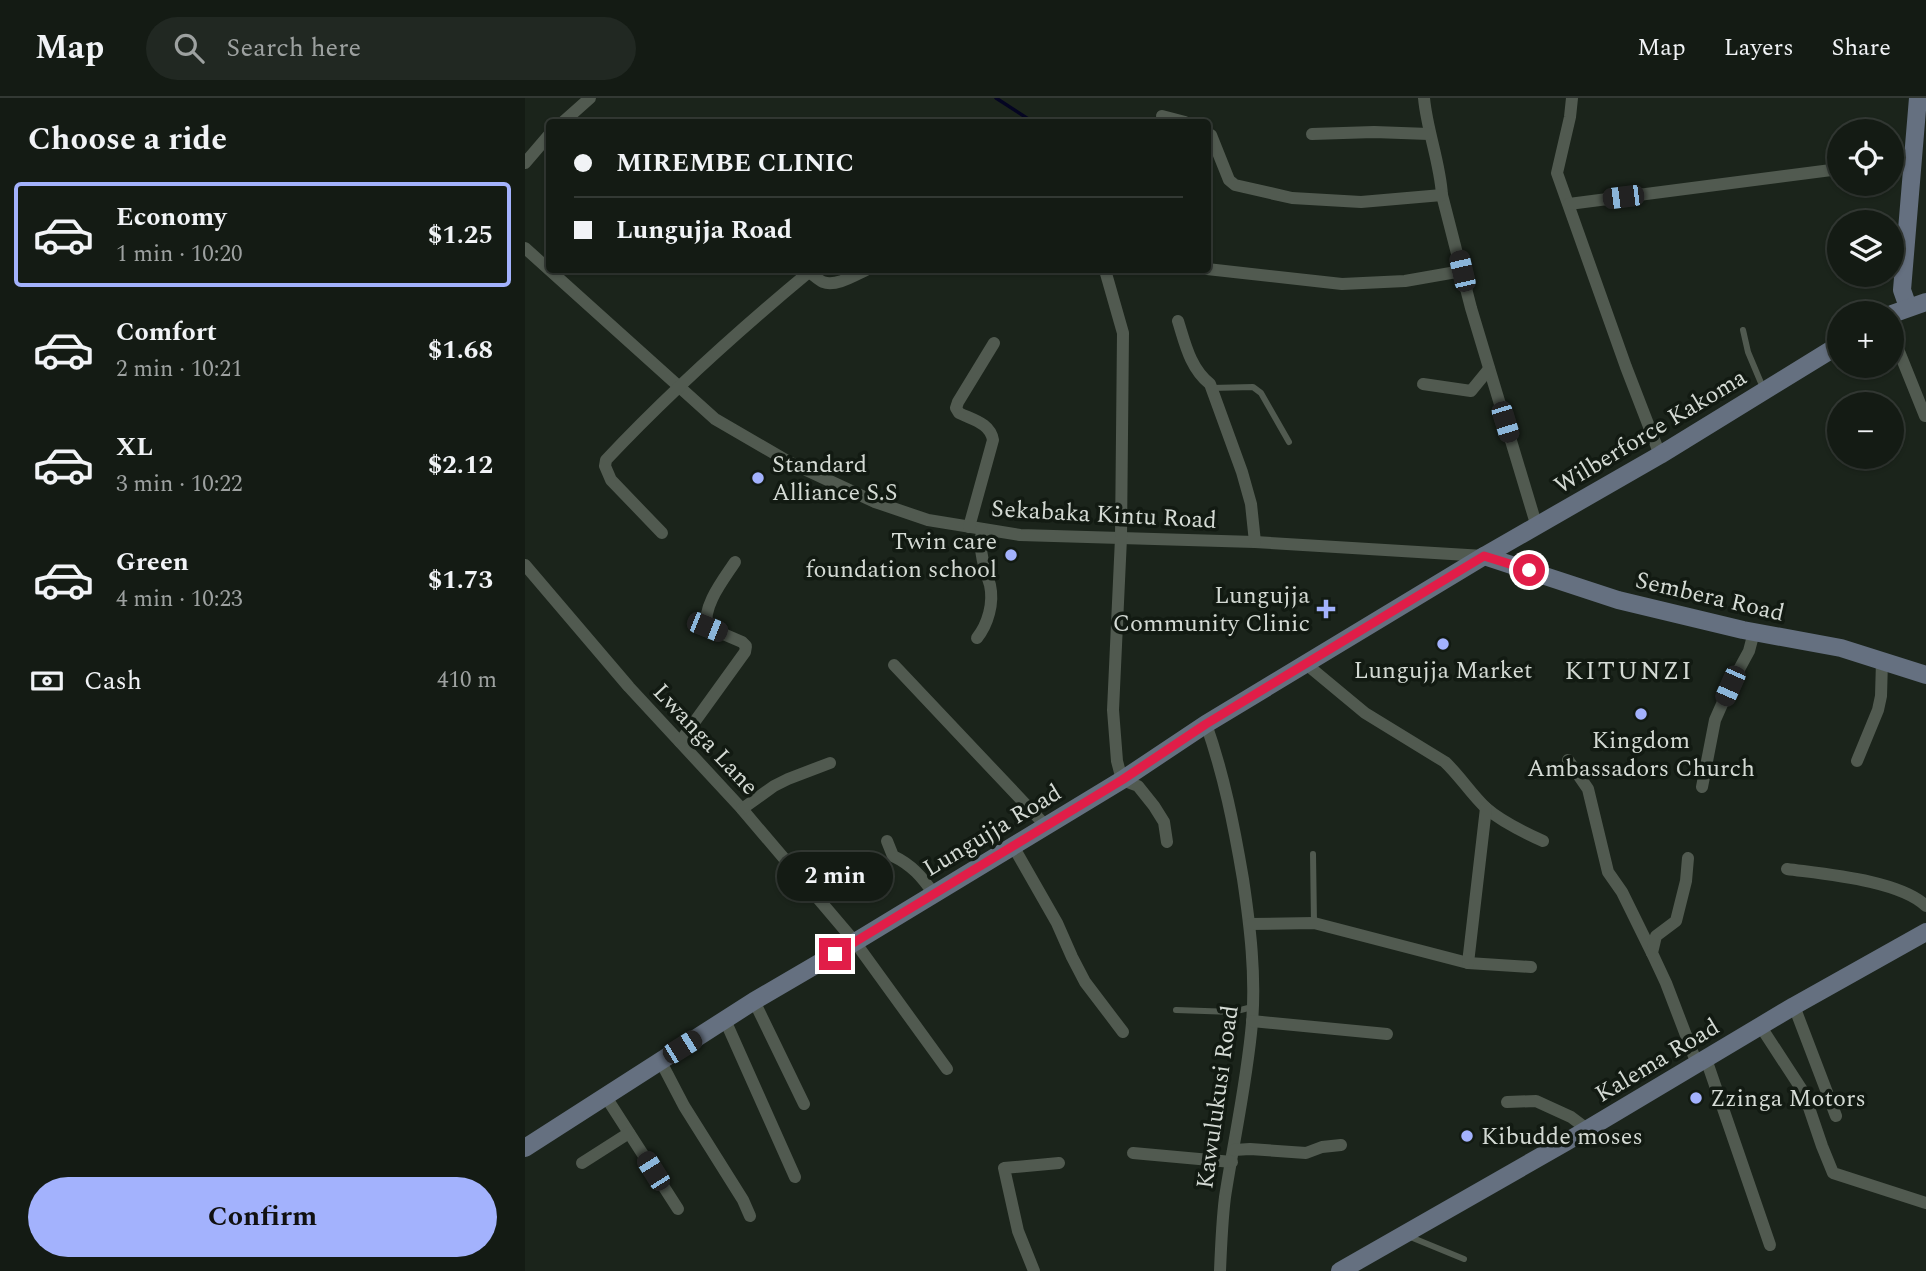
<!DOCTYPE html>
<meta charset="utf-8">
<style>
:root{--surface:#141b14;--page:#212822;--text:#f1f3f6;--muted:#9da1a0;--line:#333934;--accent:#a3b2fd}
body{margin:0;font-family:Spectral,serif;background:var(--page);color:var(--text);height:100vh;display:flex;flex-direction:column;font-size:26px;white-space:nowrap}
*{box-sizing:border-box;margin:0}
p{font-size:23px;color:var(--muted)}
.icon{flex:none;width:38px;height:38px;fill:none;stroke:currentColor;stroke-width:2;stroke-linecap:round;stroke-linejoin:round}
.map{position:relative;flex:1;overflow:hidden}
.side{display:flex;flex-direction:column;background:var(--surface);width:525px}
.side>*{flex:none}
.banner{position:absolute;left:21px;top:21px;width:665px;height:154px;border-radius:7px;box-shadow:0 2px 5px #0004,0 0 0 2px var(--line);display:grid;align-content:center;height:154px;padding:0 28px;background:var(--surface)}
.tools{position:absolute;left:1302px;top:21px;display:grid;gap:14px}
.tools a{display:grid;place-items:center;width:77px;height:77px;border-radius:50%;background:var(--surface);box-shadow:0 2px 5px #0004,0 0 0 2px var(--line);font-size:35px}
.end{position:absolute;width:32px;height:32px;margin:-16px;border:9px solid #e11d48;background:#fff;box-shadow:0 0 0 4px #fff}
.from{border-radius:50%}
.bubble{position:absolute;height:49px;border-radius:24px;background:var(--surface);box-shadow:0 2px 5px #0004,0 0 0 2px var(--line);font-size:23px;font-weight:700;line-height:49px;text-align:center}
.car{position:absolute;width:21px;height:42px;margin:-21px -10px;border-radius:9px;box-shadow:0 0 5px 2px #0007;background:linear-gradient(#222 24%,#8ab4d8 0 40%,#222 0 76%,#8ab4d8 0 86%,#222 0)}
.banner b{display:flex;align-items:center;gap:24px;height:66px;font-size:26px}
.banner b+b{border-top:2px solid var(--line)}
.banner i{width:18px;height:18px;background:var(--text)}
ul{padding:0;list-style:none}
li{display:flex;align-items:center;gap:21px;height:105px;margin:0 14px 10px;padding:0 14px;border:4px solid transparent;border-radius:7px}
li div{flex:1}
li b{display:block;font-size:26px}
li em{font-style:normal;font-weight:700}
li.active{border-color:var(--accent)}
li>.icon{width:63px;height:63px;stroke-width:1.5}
h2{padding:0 28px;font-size:32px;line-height:84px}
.pay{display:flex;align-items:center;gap:18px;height:77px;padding:0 28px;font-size:26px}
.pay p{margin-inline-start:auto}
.cta{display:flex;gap:14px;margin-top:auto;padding:14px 28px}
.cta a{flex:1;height:80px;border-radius:42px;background:var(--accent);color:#111;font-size:28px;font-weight:700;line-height:80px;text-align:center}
header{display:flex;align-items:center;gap:42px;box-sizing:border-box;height:98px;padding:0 35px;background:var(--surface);border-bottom:2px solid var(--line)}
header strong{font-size:33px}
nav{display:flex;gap:38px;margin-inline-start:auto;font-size:24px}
.search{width:490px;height:63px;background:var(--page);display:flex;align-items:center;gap:18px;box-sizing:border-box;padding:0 24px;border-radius:38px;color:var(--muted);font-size:26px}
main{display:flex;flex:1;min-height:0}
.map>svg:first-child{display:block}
</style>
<header>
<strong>Map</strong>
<div class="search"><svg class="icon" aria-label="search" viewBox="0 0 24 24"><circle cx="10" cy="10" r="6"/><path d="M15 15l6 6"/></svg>Search here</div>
<nav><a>Map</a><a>Layers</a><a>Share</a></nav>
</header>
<main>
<section class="side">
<h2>Choose a ride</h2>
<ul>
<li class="active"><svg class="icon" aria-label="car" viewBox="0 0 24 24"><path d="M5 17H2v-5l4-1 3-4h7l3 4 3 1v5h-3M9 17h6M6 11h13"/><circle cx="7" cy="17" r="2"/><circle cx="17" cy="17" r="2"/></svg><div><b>Economy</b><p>1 min · 10:20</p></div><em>$1.25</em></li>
<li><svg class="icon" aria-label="car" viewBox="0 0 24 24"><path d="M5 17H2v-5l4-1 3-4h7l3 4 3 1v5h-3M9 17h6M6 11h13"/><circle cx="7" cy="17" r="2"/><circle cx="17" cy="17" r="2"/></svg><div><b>Comfort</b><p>2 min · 10:21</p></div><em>$1.68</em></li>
<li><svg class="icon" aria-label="car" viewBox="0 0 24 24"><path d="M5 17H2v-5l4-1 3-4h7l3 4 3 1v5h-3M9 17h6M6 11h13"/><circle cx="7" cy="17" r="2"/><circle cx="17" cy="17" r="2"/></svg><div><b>XL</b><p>3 min · 10:22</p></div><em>$2.12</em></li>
<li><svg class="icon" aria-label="car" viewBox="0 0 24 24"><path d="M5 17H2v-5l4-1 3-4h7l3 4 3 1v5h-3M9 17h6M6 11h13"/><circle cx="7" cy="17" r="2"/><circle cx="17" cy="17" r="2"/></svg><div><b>Green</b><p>4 min · 10:23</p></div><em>$1.73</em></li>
</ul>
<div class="pay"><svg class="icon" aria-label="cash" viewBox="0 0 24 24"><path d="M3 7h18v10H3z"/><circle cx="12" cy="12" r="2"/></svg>Cash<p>410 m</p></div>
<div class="cta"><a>Confirm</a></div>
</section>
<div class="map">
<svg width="1401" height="1173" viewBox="0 0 1401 1173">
<rect width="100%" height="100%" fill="#1b241b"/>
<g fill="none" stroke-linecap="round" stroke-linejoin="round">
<polyline stroke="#050522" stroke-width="3.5" points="471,0 508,24"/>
<g stroke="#515a50" stroke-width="6">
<polyline points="1218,232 1223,254 1239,292"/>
<polyline points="686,290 728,289 736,295 764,344"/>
<polyline points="788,756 789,825"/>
<polyline points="651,912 708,914 727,909"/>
<polyline points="883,1138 939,1161"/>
</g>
<g stroke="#515a50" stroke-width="12">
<path d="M899,0C902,33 915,64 917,97L946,210L1012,429"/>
<polyline points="1047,0 1045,19 1032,75 1101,269 1135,357"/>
<polyline points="637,18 660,24"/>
<polyline points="38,24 65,0"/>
<polyline points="682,35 686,37 704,82 710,87 767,100 836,104 917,97"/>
<polyline points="787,36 849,34 904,36"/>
<polyline points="0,65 24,37"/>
<polyline points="1367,65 1387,62"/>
<polyline points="1044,106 1314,71"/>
<polyline points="0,150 190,321 264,364 350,404 403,422 495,437 730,444 959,458"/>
<polyline points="682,171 817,186 880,183 937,173"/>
<polyline points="580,172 598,235 596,440 588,612 592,663 597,682 613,688 629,708 639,724 642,744"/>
<path d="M653,223C660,245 665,270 685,286L717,374L726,406L730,444"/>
<polyline points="1367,236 1400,318"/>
<polyline points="898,286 946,293 964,271"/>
<path d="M444,429L468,342C465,325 448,322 434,315L431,310L433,304L469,245"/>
<path d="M137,435L86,382L80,368L81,362C144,295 213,233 284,174C289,177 293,182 298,184C311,189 330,177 341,172"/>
<polyline points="0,467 104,589 217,711 330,844 422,971"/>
<path d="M452,540C463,526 469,505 465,487C461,474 456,462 456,448C455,442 457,436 457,431"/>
<path d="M781,566L840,615L920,664C935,678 946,696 961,710C977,724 998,734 1018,743"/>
<polyline points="369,567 521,728"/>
<path d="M681,626C699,677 709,728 718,781C725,828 731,877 727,925C722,983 709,1041 700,1099C697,1123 696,1148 695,1173"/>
<path d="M155,644L220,554L221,548L217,544L182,529C177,508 199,481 210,464"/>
<polyline points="1043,662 1063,691 1083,774 1097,794 1127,855"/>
<polyline points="1332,663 1353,612 1356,598 1357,563"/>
<polyline points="1177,689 1190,622 1205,588 1224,553 1229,534"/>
<polyline points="217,711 249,688 263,681 305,665"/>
<path d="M362,743L368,758C387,767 397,779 409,796"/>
<polyline points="488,748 532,825 547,859 560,884 598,934"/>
<polyline points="1163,760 1161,783 1151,823 1131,838 1127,855 1141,885 1172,966"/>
<path d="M1262,771C1298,776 1374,782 1401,808"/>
<polyline points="725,826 789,825 943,865 1006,869"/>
<polyline points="943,865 961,710"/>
<polyline points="229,903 279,1006"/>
<polyline points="1269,908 1311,1018"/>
<polyline points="200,922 270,1079"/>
<polyline points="727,923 862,936"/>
<polyline points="1236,929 1279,995 1297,1048 1308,1075 1401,1105"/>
<polyline points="1181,961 1245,1147"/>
<polyline points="135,962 159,1008 218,1102 225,1118"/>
<polyline points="81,999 153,1111"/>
<polyline points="982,1004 1011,1003 1046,1019 1062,1031"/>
<polyline points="709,1052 725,1051 781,1055 797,1049 816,1047"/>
<polyline points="608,1055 707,1064"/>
<polyline points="57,1065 104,1035"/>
<polyline points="509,1173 493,1133 479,1070 534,1065"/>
</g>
<g stroke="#657080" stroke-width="18">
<polyline points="1383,209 1377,192 1393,0"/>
<polyline points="1367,216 1401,204"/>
<polyline points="959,458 1093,502 1218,532 1316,550 1401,577"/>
<polyline points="0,1050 229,903 330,844 597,682 681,626 959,458 1135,357 1314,247"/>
<polyline points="815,1173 1041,1044 1269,908 1401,834"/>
</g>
</g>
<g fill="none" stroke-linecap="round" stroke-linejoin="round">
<polyline stroke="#e11d48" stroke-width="9" points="310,856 597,682 681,626 959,458 1004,472"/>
</g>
<g fill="#a3b2fd" stroke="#121a12" stroke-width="2.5">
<circle cx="233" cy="380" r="7"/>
<circle cx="486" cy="457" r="7"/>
<path d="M797.5 500.5h7v7h7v7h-7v7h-7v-7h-7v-7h7z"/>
<circle cx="918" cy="546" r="7"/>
<circle cx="1116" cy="616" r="7"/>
<circle cx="1171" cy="1000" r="7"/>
<circle cx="942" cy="1038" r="7"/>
</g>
<g text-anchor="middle" stroke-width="7" stroke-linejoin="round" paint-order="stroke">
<g font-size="24" fill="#d4dad4" stroke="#121a12">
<text transform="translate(1125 333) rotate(-31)" y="8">Wilberforce Kakoma</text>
<text transform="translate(579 416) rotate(3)" y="8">Sekabaka Kintu Road</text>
<text transform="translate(1185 498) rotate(13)" y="8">Sembera Road</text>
<text transform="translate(181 641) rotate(47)" y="8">Lwanga Lane</text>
<text transform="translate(467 732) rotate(-31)" y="8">Lungujja Road</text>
<text transform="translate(1132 962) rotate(-31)" y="8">Kalema Road</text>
<text transform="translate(692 999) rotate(-82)" y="8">Kawulukusi Road</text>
</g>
<g font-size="24" fill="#d4dad4" stroke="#121a12" text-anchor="start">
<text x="247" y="374">Standard<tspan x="247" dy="28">Alliance S.S</tspan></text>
<text x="472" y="451" text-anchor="end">Twin care<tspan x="472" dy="28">foundation school</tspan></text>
<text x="785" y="505" text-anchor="end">Lungujja<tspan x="785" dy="28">Community Clinic</tspan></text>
<text x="918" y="580" text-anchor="middle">Lungujja Market</text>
<text x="1116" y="650" text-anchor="middle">Kingdom<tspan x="1116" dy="28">Ambassadors Church</tspan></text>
<text x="1185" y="1008">Zzinga Motors</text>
<text x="956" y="1046">Kibudde moses</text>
</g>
<g font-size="26" letter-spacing="2" fill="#d4dad4" stroke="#121a12">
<text x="1104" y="581">KITUNZI</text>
</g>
</g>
</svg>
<div class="tools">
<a><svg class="icon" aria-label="locate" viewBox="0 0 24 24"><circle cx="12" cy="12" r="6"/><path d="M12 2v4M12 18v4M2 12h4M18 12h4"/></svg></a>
<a><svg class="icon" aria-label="layers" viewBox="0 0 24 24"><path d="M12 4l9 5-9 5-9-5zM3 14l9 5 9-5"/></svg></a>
<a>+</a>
<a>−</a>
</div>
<i class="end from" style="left:1004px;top:472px"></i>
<i class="end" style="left:310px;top:856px"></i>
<div class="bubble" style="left:252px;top:754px;width:116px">2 min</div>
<i class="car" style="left:1098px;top:99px;rotate:263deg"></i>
<i class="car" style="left:937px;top:173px;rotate:347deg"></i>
<i class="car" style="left:980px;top:324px;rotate:163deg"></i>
<i class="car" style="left:182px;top:529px;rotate:112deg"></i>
<i class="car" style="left:1205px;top:588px;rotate:204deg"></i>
<i class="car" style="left:157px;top:949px;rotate:58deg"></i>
<i class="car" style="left:128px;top:1073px;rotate:328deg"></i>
<div class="banner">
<b><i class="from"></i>MIREMBE CLINIC</b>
<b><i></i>Lungujja Road</b>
</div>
</div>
</main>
